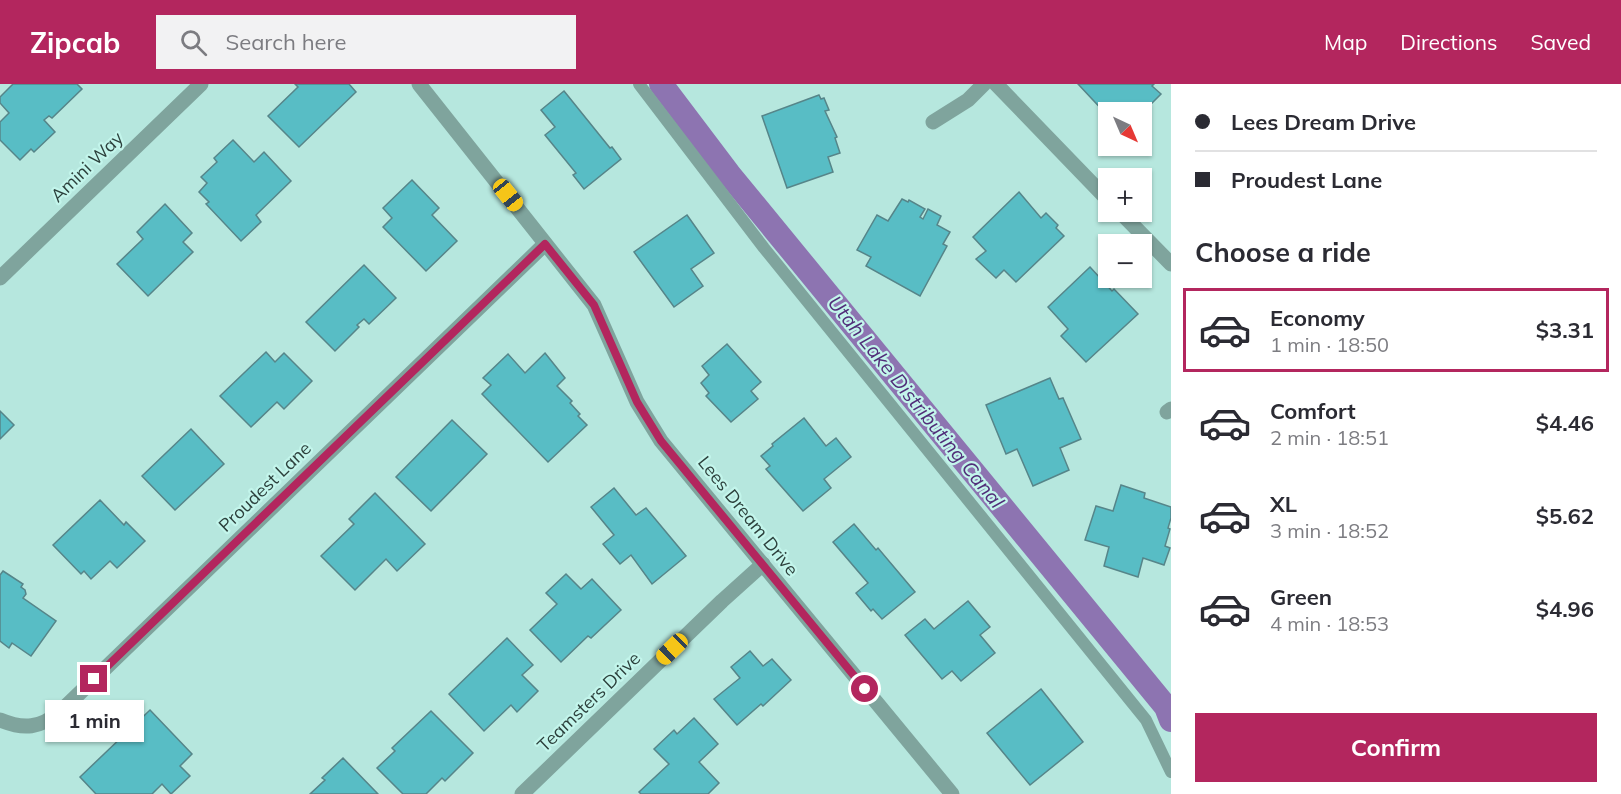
<!DOCTYPE html>
<meta charset="utf-8">
<style>
:root{--surface:#fff;--page:#f2f2f3;--text:#2b2b33;--muted:#7c7c81;--line:#e1e1e2;--accent:#b3265e}
body{margin:0;font-family:Mulish,sans-serif;background:var(--page);color:var(--text);height:100vh;display:flex;flex-direction:column;font-size:22px;white-space:nowrap}
*{box-sizing:border-box;margin:0}
p{font-size:20px;color:var(--muted)}
.icon{flex:none;width:33px;height:33px;fill:none;stroke:currentColor;stroke-width:2;stroke-linecap:round;stroke-linejoin:round}
.map{position:relative;flex:1;overflow:hidden}
.details{display:flex;flex-direction:column;background:var(--surface);width:450px}
.details>*{flex:none}
.banner{display:grid;align-content:center;height:132px;padding:0 24px;background:var(--surface)}
.needle{width:39px;rotate:136deg}
.fabs{position:absolute;left:1098px;top:18px;display:grid;gap:12px}
.fabs a{display:grid;place-items:center;width:54px;height:54px;border-radius:0px;background:var(--surface);box-shadow:0 2px 4px #0004;font-size:30px}
.end{position:absolute;width:27px;height:27px;margin:-14px;border:8px solid #b3265e;background:#fff;box-shadow:0 0 0 3px #fff}
.from{border-radius:50%}
.bubble{position:absolute;height:42px;border-radius:0px;background:var(--surface);box-shadow:0 2px 4px #0004;font-size:20px;font-weight:700;line-height:42px;text-align:center}
.car{position:absolute;width:18px;height:36px;margin:-18px -9px;border-radius:8px;box-shadow:0 0 4px 2px #0007;background:linear-gradient(#f5c518 24%,#345 0 40%,#f5c518 0 76%,#345 0 86%,#f5c518 0)}
.banner b{display:flex;align-items:center;gap:21px;height:57px;font-size:22px}
.banner b+b{border-top:2px solid var(--line)}
.banner i{width:15px;height:15px;background:var(--text)}
ul{padding:0;list-style:none}
li{display:flex;align-items:center;gap:18px;height:84px;margin:0 12px 9px;padding:0 12px;border:3px solid transparent;border-radius:0px}
li div{flex:1}
li b{display:block;font-size:22px}
li em{font-style:normal;font-weight:700}
li.on{border-color:var(--accent)}
li>.icon{width:54px;height:54px;stroke-width:1.5}
h2{padding:0 24px;font-size:27px;line-height:72px}
.cta{display:flex;gap:12px;margin-top:auto;padding:12px 24px}
.cta a{flex:1;height:69px;border-radius:0px;background:var(--accent);color:#fff;font-size:24px;font-weight:700;line-height:69px;text-align:center}
header{display:flex;align-items:center;gap:36px;box-sizing:border-box;height:84px;padding:0 30px;background:var(--accent);color:#fff}
header strong{font-size:28px}
nav{display:flex;gap:33px;margin-inline-start:auto;font-size:21px}
.search{width:420px;height:54px;background:var(--page);display:flex;align-items:center;gap:15px;box-sizing:border-box;padding:0 21px;border-radius:0px;color:var(--muted);font-size:22px}
main{display:flex;flex:1;min-height:0}
.map>svg:first-child{display:block}
</style>
<header>
<strong>Zipcab</strong>
<div class="search"><svg class="icon" aria-label="search" viewBox="0 0 24 24"><circle cx="10" cy="10" r="6"/><path d="M15 15l6 6"/></svg>Search here</div>
<nav><a>Map</a><a>Directions</a><a>Saved</a></nav>
</header>
<main>
<div class="map">
<svg width="1171" height="710" viewBox="0 0 1171 710">
<rect width="100%" height="100%" fill="#b6e7de"/>
<g fill="none" stroke-linecap="round" stroke-linejoin="round">
<polyline stroke="#8d74b1" stroke-width="24" points="661,0 729,90 1166,623 1171,636"/>
</g>
<g fill="#58bdc5" stroke="#568589" stroke-width="1.5">
<polygon points="13,0 77,0 82,5 52,34 49,32 44,36 55,48 34,68 31,65 20,76 0,56 0,38 9,29 0,19 0,13"/>
<polygon points="295,0 349,0 356,8 299,63 268,32 298,3"/>
<polygon points="1078,0 1154,0 1152,2 1161,10 1142,29 1108,28 1108,32"/>
<polygon points="564,7 610,64 612,63 621,75 584,105 573,91 576,89 545,51 555,43 541,26"/>
<polygon points="819,11 821,15 824,14 829,26 825,27 837,53 835,54 840,69 828,73 833,88 787,104 762,32"/>
<polygon points="233,56 254,78 264,68 291,97 256,131 261,138 241,157 206,120 209,118 199,108 207,99 201,93 217,78 214,74"/>
<polygon points="412,96 439,124 432,131 457,157 426,187 383,143 392,134 383,124"/>
<polygon points="1019,108 1041,134 1046,129 1058,141 1056,144 1064,152 1016,198 1004,186 996,194 976,175 986,167 973,153"/>
<polygon points="902,115 908,118 909,116 925,125 920,133 923,135 928,125 941,132 937,141 950,148 943,160 947,162 920,212 866,182 871,173 857,166 877,131 888,137"/>
<polygon points="165,120 192,149 183,158 193,168 148,212 117,180 143,155 137,148"/>
<polygon points="687,131 714,169 691,185 703,202 674,223 634,168"/>
<polygon points="364,181 396,214 369,240 364,235 357,241 359,243 335,267 306,238"/>
<polygon points="1090,183 1112,207 1114,205 1138,230 1086,278 1061,252 1068,245 1048,223"/>
<polygon points="727,260 761,298 751,307 758,315 731,338 706,312 709,309 701,299 709,291 702,282"/>
<polygon points="266,268 275,278 284,269 312,297 284,325 277,318 251,343 220,312"/>
<polygon points="545,269 565,294 557,302 572,317 570,319 580,330 578,332 587,341 548,378 482,310 491,301 483,294 508,270 525,289"/>
<polygon points="1050,294 1059,315 1063,314 1081,355 1060,364 1069,386 1033,402 1017,365 1006,370 986,321"/>
<polygon points="0,327 14,341 0,355"/>
<polygon points="804,334 826,362 836,354 851,373 824,395 831,404 803,427 766,385 770,382 761,372 773,362 772,360"/>
<polygon points="452,336 487,370 431,427 396,393"/>
<polygon points="191,345 224,380 175,426 142,392"/>
<polygon points="1121,401 1145,409 1144,414 1171,423 1171,434 1168,444 1170,445 1165,462 1170,464 1164,481 1143,474 1138,493 1104,482 1109,463 1085,456 1096,422 1113,427"/>
<polygon points="614,404 636,431 646,424 686,472 652,500 631,471 620,480 603,460 614,451 591,423"/>
<polygon points="375,409 425,460 397,487 386,475 355,506 321,472 354,440 349,435"/>
<polygon points="100,416 124,441 126,438 145,457 117,484 110,477 91,495 84,487 81,490 53,461"/>
<polygon points="854,440 876,466 878,464 915,508 882,535 873,525 871,527 856,509 868,499 833,458"/>
<polygon points="3,487 23,500 21,503 25,506 26,510 23,514 56,537 31,572 12,559 9,564 0,557 0,491"/>
<polygon points="566,490 581,505 592,495 621,526 591,554 588,552 561,578 530,546 557,520 546,509"/>
<polygon points="968,517 990,543 980,551 995,569 961,597 952,587 942,595 905,551 925,535 934,545"/>
<polygon points="507,554 533,581 522,591 538,607 517,628 511,621 484,647 449,610"/>
<polygon points="750,567 763,582 772,575 791,596 763,622 761,620 737,641 714,615 740,594 731,583"/>
<polygon points="1041,605 1083,658 1030,701 987,649"/>
<polygon points="150,626 192,670 180,682 190,692 171,710 162,700 152,710 96,710 80,693"/>
<polygon points="431,627 473,669 445,697 442,694 426,710 403,710 377,684 395,667 392,664"/>
<polygon points="694,634 718,660 699,678 719,699 708,710 641,710 639,708 669,680 654,665 674,646 677,650"/>
<polygon points="343,674 378,710 310,710 325,696 322,694"/>
</g>
<g fill="none" stroke-linecap="round" stroke-linejoin="round">
<polyline stroke="#7fa49d" stroke-width="12" points="639,0 764,164 1146,636 1171,688"/>
<g stroke="#7fa49d" stroke-width="15">
<polyline points="419,0 594,221 637,318 661,357 952,710"/>
<polyline points="996,0 1108,116"/>
<polyline points="933,38 968,16 984,0"/>
<polyline points="1120,128 1171,180"/>
<polyline points="0,194 201,0"/>
<polyline points="1167,328 1171,325"/>
<path d="M0,636C24,646 40,644 60,628L545,160"/>
<polyline points="522,710 722,517 763,480"/>
</g>
</g>
<g fill="none" stroke-linecap="round" stroke-linejoin="round">
<polyline stroke="#b3265e" stroke-width="8" points="94,595 545,160 594,221 637,318 661,357 865,605"/>
</g>
<g text-anchor="middle" stroke-width="4.5" stroke-linejoin="round" paint-order="stroke">
<g font-size="18" fill="#2c403c" stroke="#c3f5eb">
<text transform="translate(87 83) rotate(-44)" y="6">Amini Way</text>
<text transform="translate(265 403) rotate(-44)" y="6">Proudest Lane</text>
<text transform="translate(748 432) rotate(51)" y="6">Lees Dream Drive</text>
<text transform="translate(589 618) rotate(-44)" y="6">Teamsters Drive</text>
</g>
<g font-size="20" font-style="italic" fill="#512e79" stroke="#c3f5eb">
<text transform="translate(916 318) rotate(51)" y="7">Utah Lake Distributing Canal</text>
</g>
</g>
</svg>
<div class="fabs">
<a><svg class="needle" viewBox="-14 -14 28 28"><path d="M0-13l5 13h-10z" fill="#e53935"/><path d="M0 13l5-13h-10z" fill="#7c7c81"/></svg></a>
<a>+</a>
<a>−</a>
</div>
<i class="end from" style="left:865px;top:605px"></i>
<i class="end" style="left:94px;top:595px"></i>
<div class="bubble" style="left:45px;top:616px;width:99px">1 min</div>
<i class="car" style="left:508px;top:111px;rotate:141deg"></i>
<i class="car" style="left:672px;top:565px;rotate:226deg"></i>
</div>
<section class="details">
<div class="banner">
<b><i class="from"></i>Lees Dream Drive</b>
<b><i></i>Proudest Lane</b>
</div>
<h2>Choose a ride</h2>
<ul>
<li class="on"><svg class="icon" aria-label="car" viewBox="0 0 24 24"><path d="M5 17H2v-5l4-1 3-4h7l3 4 3 1v5h-3M9 17h6M6 11h13"/><circle cx="7" cy="17" r="2"/><circle cx="17" cy="17" r="2"/></svg><div><b>Economy</b><p>1 min · 18:50</p></div><em>$3.31</em></li>
<li><svg class="icon" aria-label="car" viewBox="0 0 24 24"><path d="M5 17H2v-5l4-1 3-4h7l3 4 3 1v5h-3M9 17h6M6 11h13"/><circle cx="7" cy="17" r="2"/><circle cx="17" cy="17" r="2"/></svg><div><b>Comfort</b><p>2 min · 18:51</p></div><em>$4.46</em></li>
<li><svg class="icon" aria-label="car" viewBox="0 0 24 24"><path d="M5 17H2v-5l4-1 3-4h7l3 4 3 1v5h-3M9 17h6M6 11h13"/><circle cx="7" cy="17" r="2"/><circle cx="17" cy="17" r="2"/></svg><div><b>XL</b><p>3 min · 18:52</p></div><em>$5.62</em></li>
<li><svg class="icon" aria-label="car" viewBox="0 0 24 24"><path d="M5 17H2v-5l4-1 3-4h7l3 4 3 1v5h-3M9 17h6M6 11h13"/><circle cx="7" cy="17" r="2"/><circle cx="17" cy="17" r="2"/></svg><div><b>Green</b><p>4 min · 18:53</p></div><em>$4.96</em></li>
</ul>
<div class="cta"><a>Confirm</a></div>
</section>
</main>
